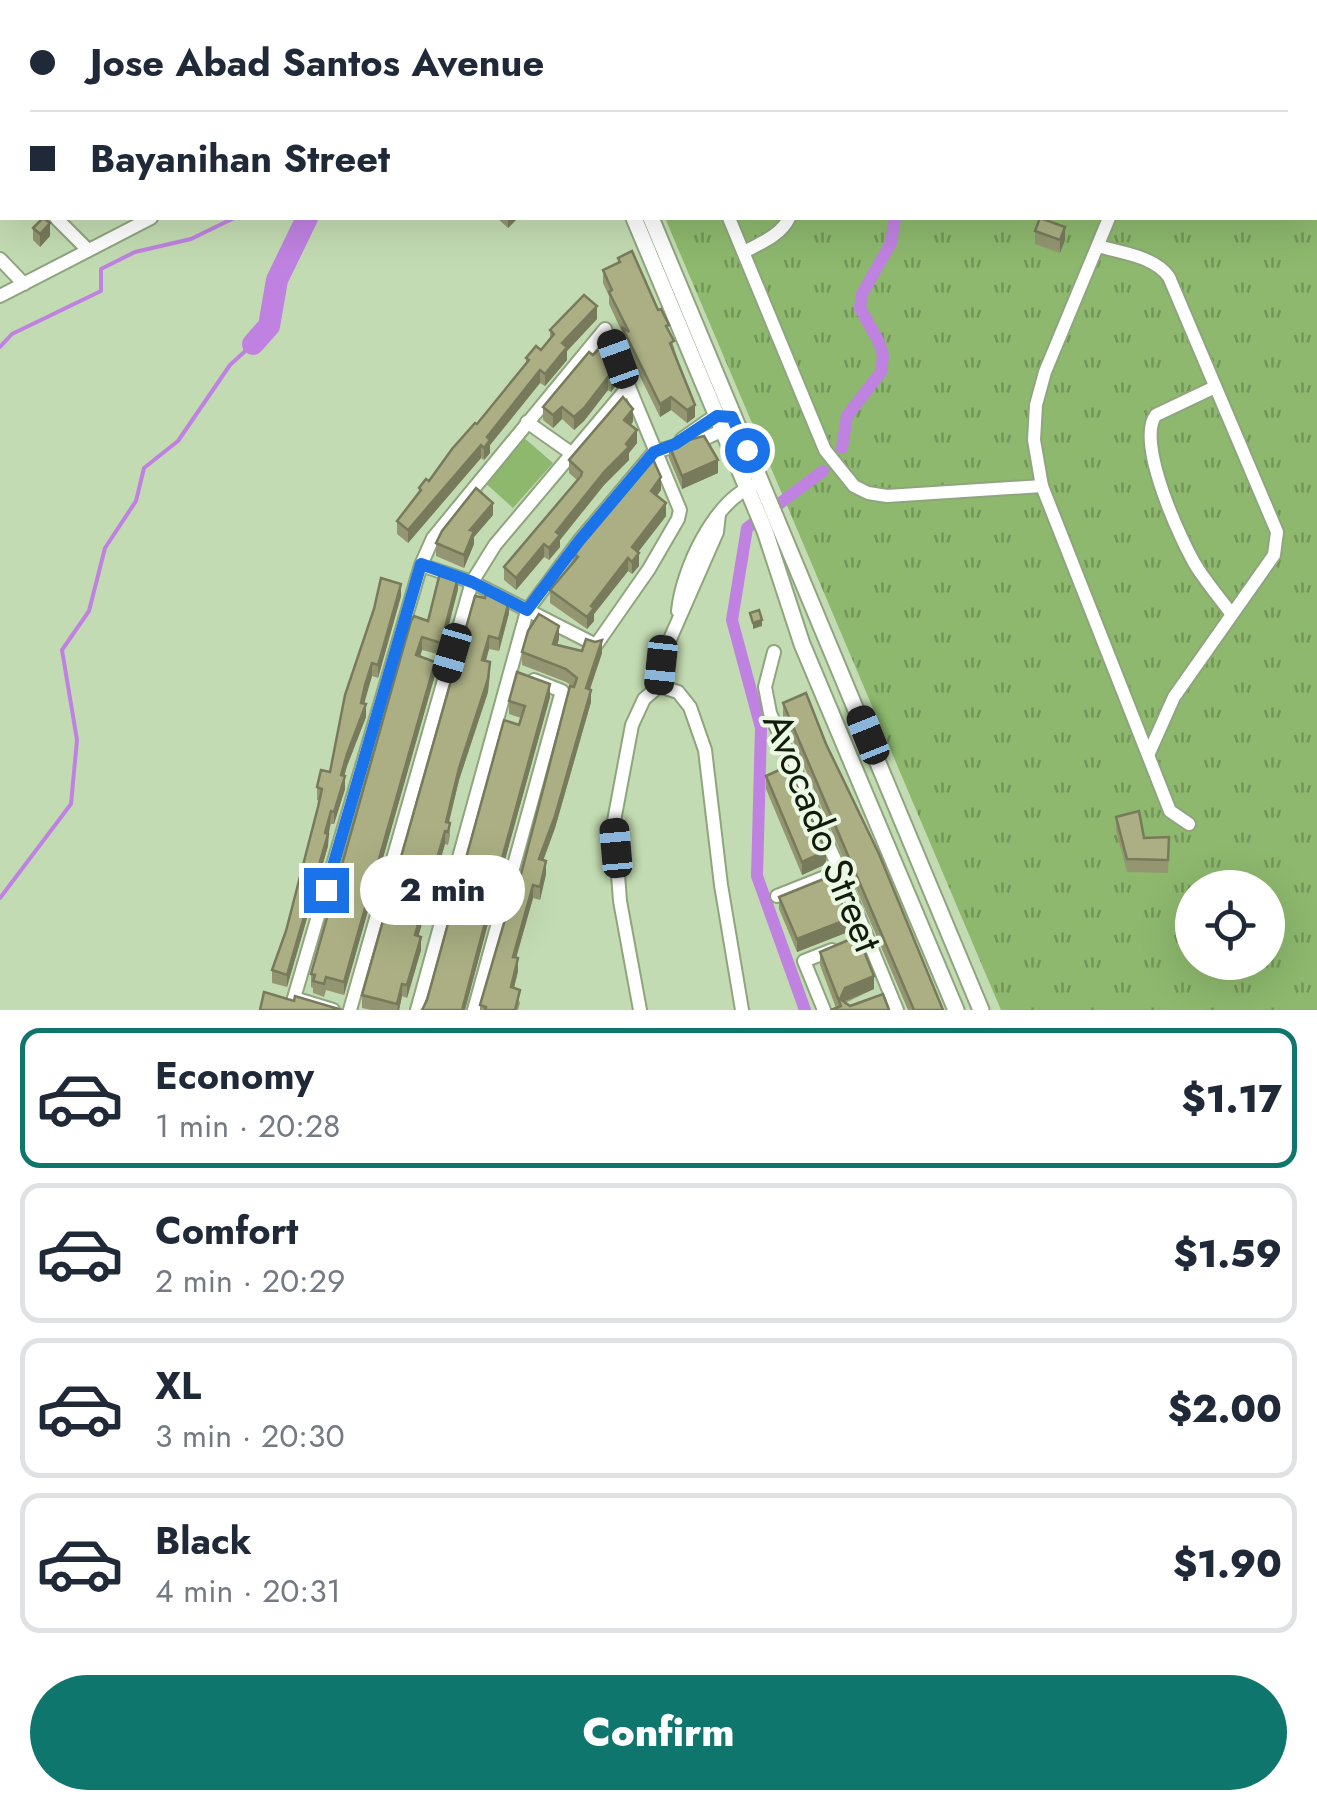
<!DOCTYPE html>
<meta charset="utf-8">
<style>
:root{--surface:#fff;--page:#f2f2f3;--text:#1f2937;--muted:#747a83;--line:#e0e1e3;--accent:#0f766e}
body{margin:0;font-family:Jost,sans-serif;background:var(--page);color:var(--text);height:100vh;display:flex;flex-direction:column;font-size:38px;white-space:nowrap}
*{box-sizing:border-box;margin:0}
p{font-size:32px;color:var(--muted)}
.icon{flex:none;width:55px;height:55px;fill:none;stroke:currentColor;stroke-width:2;stroke-linecap:round;stroke-linejoin:round}
.map{position:relative;height:1010px;overflow:hidden}
.side{display:flex;flex-direction:column;background:var(--surface);flex:1}
.side>*{flex:none}
.banner{position:absolute;left:0px;top:0px;width:1318px;height:220px;box-shadow:0 10px 40px #0002;display:grid;align-content:center;height:220px;padding:0 30px;background:var(--surface)}
.tools{position:absolute;left:1175px;top:870px;display:grid;gap:20px}
.tools a{display:grid;place-items:center;width:110px;height:110px;border-radius:50%;background:var(--surface);box-shadow:0 10px 40px #0002;font-size:50px}
.end{position:absolute;width:45px;height:45px;margin:-22px;border:12px solid #1a73e8;background:#fff;box-shadow:0 0 0 5px #fff}
.from{border-radius:50%}
.bubble{position:absolute;height:70px;border-radius:35px;background:var(--surface);box-shadow:0 10px 40px #0002;font-size:32px;font-weight:800;line-height:70px;text-align:center}
.car{position:absolute;width:30px;height:60px;margin:-30px -15px;border-radius:12px;box-shadow:0 0 8px 2px #0007;background:linear-gradient(#222 24%,#8ab4d8 0 40%,#222 0 76%,#8ab4d8 0 86%,#222 0)}
.banner b{display:flex;align-items:center;gap:35px;height:95px;font-size:38px}
.banner b+b{border-top:2px solid var(--line)}
.banner i{width:25px;height:25px;background:var(--text)}
ul{padding:18px 0 0;list-style:none}
li{display:flex;align-items:center;gap:30px;height:140px;margin:0 20px 15px;padding:0 10px;border:5px solid var(--line);border-radius:20px}
li div{flex:1}
li b{display:block;font-size:38px}
li em{font-style:normal;font-weight:800}
li.current{border-color:var(--accent)}
li>.icon{width:90px;height:90px;stroke-width:1.5}
.primary-button{display:flex;gap:20px;margin-top:auto;padding:20px 30px}
.primary-button a{flex:1;height:115px;border-radius:60px;background:var(--accent);color:#fff;font-size:40px;font-weight:800;line-height:115px;text-align:center}
.map>svg:first-child{display:block}
</style>
<div class="map">
<svg width="1317" height="1010" viewBox="0 0 1317 1010">
<defs>
<pattern id="grass-tufts" width="24" height="20" patternUnits="userSpaceOnUse" patternTransform="scale(2.5)"><rect width="24" height="20" fill="#8db86d"/><path d="M3 7l-1-3M5 7V3M7 7l1-3M15 17l-1-3M17 17v-4M19 17l1-3" fill="none" stroke="#729558"/></pattern>
</defs>
<rect width="100%" height="100%" fill="#c3dbb2"/>
<path fill="url(#grass-tufts)" fill-rule="evenodd" d="M572,0H1317V1010H1001L665,218H1315V2ZM1192,888H1268V962H1192Z"/>
<polygon fill="#8db86d" points="522,436 553,463 513,508 483,481"/>
<g fill="none" stroke-linecap="round" stroke-linejoin="round">
<g stroke="#bf82e1" stroke-width="4">
<polyline points="0,347 12,334 101,291 101,269 135,252 191,239 234,218"/>
<polyline points="0,898 71,804 77,740 62,650 89,611 105,548 136,501 144,468 178,441 230,365 253,344"/>
</g>
<g stroke="#bf82e1" stroke-width="12">
<polyline points="877,2 877,0"/>
<polyline points="842,448 847,416 881,372 883,356 879,342 860,308 862,294 891,243 895,218"/>
<polyline points="805,1010 757,876 761,728 732,620 747,528 823,471"/>
</g>
<g stroke="#bf82e1" stroke-width="22">
<polyline points="502,2 503,0"/>
<polyline points="253,344 269,326 277,280 307,218"/>
</g>
<g stroke="#8ea57e" stroke-width="16">
<g id="minor">
<polyline points="27,0 30,2"/>
<polyline points="127,0 130,2"/>
<polyline points="361,0 362,2"/>
<polyline points="805,0 805,2"/>
<polyline points="174,2 177,0"/>
<polyline points="641,2 641,0"/>
<polyline points="1180,2 1181,0"/>
<polyline points="0,67 2,69"/>
<polyline points="0,161 2,164"/>
<polyline points="56,218 88,250"/>
<polyline points="729,218 825,450 854,486 868,493 887,496 1042,486"/>
<polyline points="1109,218 1045,372 1036,405 1034,440 1042,486 1170,811 1189,824"/>
<path d="M1098,246C1122,253 1154,256 1169,277L1277,532L1274,555L1174,697L1149,753"/>
<path d="M744,252C761,243 781,235 789,218"/>
<polyline points="0,259 24,284"/>
<polyline points="0,296 151,218"/>
<path d="M1215,387L1156,415C1135,441 1181,542 1198,569C1208,584 1220,599 1231,613"/>
<polyline points="527,422 571,453"/>
<polyline points="682,439 709,420 725,416"/>
<path d="M678,611C682,570 714,500 755,485"/>
<polyline points="774,652 765,687 770,713 840,871 897,1010"/>
<polyline points="659,686 678,692 690,707 705,750 721,885 742,1010"/>
<polyline points="777,896 840,871"/>
<polyline points="333,1010 294,998 421,565 433,538 605,329 680,510 678,519 649,569 596,645 472,582 421,565"/>
<polyline points="350,1010 472,582 495,545 628,387"/>
<polyline points="417,1010 527,611 579,541 654,452 706,438 723,430 727,425"/>
<polyline points="474,1010 562,691 534,680"/>
<polyline points="640,1010 620,901 614,821 632,725 644,699 659,686 667,646 717,532 719,514"/>
<polyline points="824,1010 804,961 832,950"/>
</g>
</g>
<g stroke="#8ea57e" stroke-width="19">
<g id="major">
<polyline points="542,0 543,2"/>
<polyline points="559,0 560,2"/>
<polyline points="634,218 765,531 802,644 956,1010"/>
<polyline points="651,218 981,1010"/>
</g>
</g>
<use href="#minor" stroke="#fff" stroke-width="12"/>
<use href="#major" stroke="#fff" stroke-width="15"/>
</g>
<g fill="#939671">
<polygon points="497,218 518,218 508,228"/>
<polygon points="33,228 50,236 40,247 33,240"/>
<polygon points="1035,231 1065,240 1060,253 1035,244"/>
<polygon points="618,258 658,310 669,331 695,417 687,423 671,410 660,417 622,340 622,332 609,304 609,296 603,283 603,270 618,263"/>
<polygon points="597,319 567,351 567,360 545,386 540,383 490,445 490,453 484,460 481,458 408,543 397,534 397,521 419,493 419,488 429,481 477,424 526,363 526,358 541,350 550,338 550,330"/>
<polygon points="589,352 617,384 611,392 608,390 584,421 574,430 562,419 553,428 543,420 543,407"/>
<polygon points="633,422 630,425 637,443 629,453 629,460 604,485 560,540 560,547 549,560 544,557 516,590 504,580 504,567 577,480 569,473 569,460"/>
<polygon points="669,445 718,473 682,489 669,458"/>
<polygon points="661,490 656,496 666,516 638,552 639,566 632,574 628,571 594,614 594,621 587,629 550,603 550,590 573,563 573,553 585,541"/>
<polygon points="493,515 474,537 474,544 464,568 436,556 436,543"/>
<polygon points="458,589 441,655 422,650 420,657 435,675 344,995 326,990 324,997 313,993 313,988 311,987 311,974 411,621 428,621"/>
<polygon points="401,596 378,678 372,676 365,697 364,703 366,717 347,766 344,776 345,789 334,824 331,824 328,834 328,846 287,987 272,983 272,970 286,931 320,801 317,800 317,787 330,772 345,695"/>
<polygon points="475,596 509,613 499,651 489,649 486,661 490,675 488,692 459,780 449,822 450,836 448,845 445,844 418,936 421,950 407,998 402,996 399,1010 371,1010 362,1008 362,995"/>
<polygon points="559,639 557,645 582,651 602,653 590,689 591,702 555,828 543,860 546,874 540,900 533,898 516,957 518,971 514,988 520,1003 518,1010 480,1010 480,1005 519,882 572,686 566,682 522,665 522,652"/>
<polygon points="550,697 498,885 479,881 477,888 493,905 465,1010 422,1010 521,718 509,714 509,701"/>
<polygon points="783,703 826,744 943,1010 908,1010 783,717"/>
<polygon points="766,776 826,864 802,875 766,789"/>
<polygon points="1116,817 1144,838 1169,850 1168,873 1127,872 1116,830"/>
<polygon points="779,897 848,932 797,952 779,909"/>
<polygon points="820,952 874,989 845,1003 850,1006 889,1010 836,1008 820,965"/>
</g>
<g fill="#787a5c">
<polygon points="508,218 518,218 508,228"/>
<polygon points="50,223 50,236 40,247 40,234"/>
<polygon points="1065,227 1065,240 1060,253 1060,240"/>
<polygon points="597,306 597,319 567,351 567,360 545,386 545,374 562,343"/>
<polygon points="540,370 540,383 490,445 490,453 484,460 484,448 487,437"/>
<polygon points="617,372 617,384 611,392 611,379"/>
<polygon points="608,377 608,390 584,421 574,430 574,417"/>
<polygon points="671,397 671,410 660,417 660,404"/>
<polygon points="695,405 695,417 687,423 687,410"/>
<polygon points="562,407 562,419 553,428 553,415"/>
<polygon points="633,409 633,422 624,432 624,420"/>
<polygon points="637,430 637,443 629,453 629,460 604,485 560,540 560,547 549,560 549,548 556,532"/>
<polygon points="481,445 481,458 408,543 408,530"/>
<polygon points="718,460 718,473 682,489 682,476"/>
<polygon points="661,477 661,490 651,504 651,491"/>
<polygon points="493,503 493,515 474,537 474,544 464,568 464,555 470,530"/>
<polygon points="666,503 666,516 632,560 632,547"/>
<polygon points="544,544 544,557 516,590 516,578"/>
<polygon points="639,553 639,566 632,574 632,562"/>
<polygon points="628,558 628,571 594,614 594,621 587,629 587,617 591,606"/>
<polygon points="458,577 458,589 441,655 441,643"/>
<polygon points="401,584 401,596 378,678 378,665"/>
<polygon points="509,601 509,613 499,651 499,639"/>
<polygon points="762,620 762,626 753,629 753,623"/>
<polygon points="559,626 559,639 553,657 553,644"/>
<polygon points="489,636 489,649 482,673 482,660"/>
<polygon points="422,637 422,650 416,668 416,655"/>
<polygon points="602,640 602,653 586,701 586,688"/>
<polygon points="435,662 435,675 344,995 344,982"/>
<polygon points="490,662 488,692 459,780 446,834 446,822 459,768"/>
<polygon points="372,663 372,676 361,715 361,703"/>
<polygon points="550,684 550,697 498,885 498,873"/>
<polygon points="591,690 591,702 555,828 539,872 539,859"/>
<polygon points="366,704 366,717 347,766 341,788 341,775 347,754"/>
<polygon points="345,776 345,789 334,824 334,812"/>
<polygon points="331,811 328,846 287,987 287,975"/>
<polygon points="445,831 445,844 415,948 415,935"/>
<polygon points="826,851 826,864 802,875 802,862"/>
<polygon points="546,861 546,874 540,900 540,887"/>
<polygon points="533,885 533,898 513,969 513,957"/>
<polygon points="493,892 493,905 465,1010 462,1010"/>
<polygon points="848,919 848,932 797,952 797,939"/>
<polygon points="421,937 421,950 407,998 407,985"/>
<polygon points="518,958 518,971 511,1000 511,987"/>
<polygon points="874,976 874,989 845,1001 842,1010 840,999 845,988"/>
<polygon points="402,984 402,996 399,1010 397,1010"/>
</g>
<g fill="#abaf83" stroke="#787a5c" stroke-width="2.5">
<polygon points="425,0 455,0 451,2 426,2"/>
<polygon points="1204,0 1225,0 1224,2 1203,2"/>
<polygon points="43,218 50,223 40,234 33,228"/>
<polygon points="1040,218 1065,227 1060,240 1035,231"/>
<polygon points="632,251 658,310 661,309 669,325 666,326 674,341 670,343 695,405 687,410 671,397 660,404 622,327 629,332 609,292 612,290 603,270 620,262 618,258"/>
<polygon points="584,295 597,306 562,343 567,347 545,374 540,370 487,437 490,440 484,448 481,445 408,530 397,521 421,490 419,488 426,479 429,481 452,449 475,423 477,424 529,360 526,358 536,346 541,350 554,334 550,330"/>
<polygon points="599,349 612,360 617,372 611,379 608,377 584,408 574,417 562,407 553,415 543,407 589,352 593,355"/>
<polygon points="623,397 633,409 624,420 637,430 626,444 629,447 604,472 556,532 560,535 549,548 544,544 516,578 504,567 581,476 582,472 569,460"/>
<polygon points="704,436 718,460 682,476 669,445"/>
<polygon points="652,457 661,477 651,491 666,503 632,547 639,553 632,562 628,558 591,606 594,608 587,617 550,590 578,557 573,553 583,539 585,541"/>
<polygon points="476,488 493,503 470,530 474,531 464,555 436,543 442,531"/>
<polygon points="440,573 458,577 441,643 422,637 416,655 435,662 344,982 326,977 324,984 313,981 315,975 311,974 411,621 414,616 428,621"/>
<polygon points="381,578 401,584 378,665 372,663 365,685 361,703 366,704 347,754 341,775 345,776 334,812 331,811 325,833 328,834 287,975 272,970 286,931 318,807 322,789 317,787 321,770 330,772 345,695 374,609"/>
<polygon points="486,593 509,601 499,639 489,636 482,660 490,662 488,679 459,768 446,822 450,823 448,832 445,831 415,935 421,937 407,985 402,984 397,1004 362,995 475,596 485,598"/>
<polygon points="759,610 762,620 753,623 750,613"/>
<polygon points="539,614 559,626 553,644 582,651 586,639 595,642 602,640 586,688 591,690 555,816 539,859 546,861 540,887 533,885 513,957 518,958 511,987 520,990 515,1010 485,1010 486,1007 480,1005 516,882 519,882 570,686 574,687 577,678 566,669 522,652 528,631"/>
<polygon points="517,672 550,684 498,873 479,868 474,886 493,892 462,1010 422,1010 427,1000 504,720 519,725 525,706 509,701"/>
<polygon points="806,693 826,744 879,854 943,1010 914,1010 783,703"/>
<polygon points="788,766 826,851 802,862 766,776"/>
<polygon points="1139,811 1144,838 1169,837 1168,860 1127,859 1116,817"/>
<polygon points="831,876 848,919 797,939 779,897"/>
<polygon points="858,936 874,976 845,988 840,999 850,1006 883,994 889,1010 831,1010 841,1006 820,952"/>
<polygon points="264,992 294,1001 295,996 342,1010 260,1010"/>
</g>
<g fill="none" stroke-linecap="round" stroke-linejoin="round">
<polyline stroke="#1a73e8" stroke-width="12" points="326,890 421,564 472,582 527,610 579,541 654,452 675,444 717,416 732,417 747,450"/>
</g>
<g text-anchor="middle" stroke-width="8" stroke-linejoin="round" paint-order="stroke">
<g font-size="40" fill="#121b0c" stroke="#ebf8e3">
<text transform="translate(823 832) rotate(68)" y="14">Avocado Street</text>
</g>
</g>
</svg>
<div class="tools">
<a><svg class="icon" aria-label="locate" viewBox="0 0 24 24"><circle cx="12" cy="12" r="6"/><path d="M12 2v4M12 18v4M2 12h4M18 12h4"/></svg></a>
</div>
<i class="end from" style="left:747px;top:450px"></i>
<i class="end" style="left:326px;top:890px"></i>
<div class="bubble" style="left:360px;top:855px;width:165px">2 min</div>
<i class="car" style="left:618px;top:359px;rotate:340deg"></i>
<i class="car" style="left:452px;top:653px;rotate:196deg"></i>
<i class="car" style="left:661px;top:665px;rotate:186deg"></i>
<i class="car" style="left:868px;top:735px;rotate:338deg"></i>
<i class="car" style="left:616px;top:848px;rotate:355deg"></i>
<div class="banner">
<b><i class="from"></i>Jose Abad Santos Avenue</b>
<b><i></i>Bayanihan Street</b>
</div>
</div>
<section class="side">
<ul>
<li class="current"><svg class="icon" aria-label="car" viewBox="0 0 24 24"><path d="M5 17H2v-5l4-1 3-4h7l3 4 3 1v5h-3M9 17h6M6 11h13"/><circle cx="7" cy="17" r="2"/><circle cx="17" cy="17" r="2"/></svg><div><b>Economy</b><p>1 min · 20:28</p></div><em>$1.17</em></li>
<li><svg class="icon" aria-label="car" viewBox="0 0 24 24"><path d="M5 17H2v-5l4-1 3-4h7l3 4 3 1v5h-3M9 17h6M6 11h13"/><circle cx="7" cy="17" r="2"/><circle cx="17" cy="17" r="2"/></svg><div><b>Comfort</b><p>2 min · 20:29</p></div><em>$1.59</em></li>
<li><svg class="icon" aria-label="car" viewBox="0 0 24 24"><path d="M5 17H2v-5l4-1 3-4h7l3 4 3 1v5h-3M9 17h6M6 11h13"/><circle cx="7" cy="17" r="2"/><circle cx="17" cy="17" r="2"/></svg><div><b>XL</b><p>3 min · 20:30</p></div><em>$2.00</em></li>
<li><svg class="icon" aria-label="car" viewBox="0 0 24 24"><path d="M5 17H2v-5l4-1 3-4h7l3 4 3 1v5h-3M9 17h6M6 11h13"/><circle cx="7" cy="17" r="2"/><circle cx="17" cy="17" r="2"/></svg><div><b>Black</b><p>4 min · 20:31</p></div><em>$1.90</em></li>
</ul>
<div class="primary-button"><a>Confirm</a></div>
</section>
